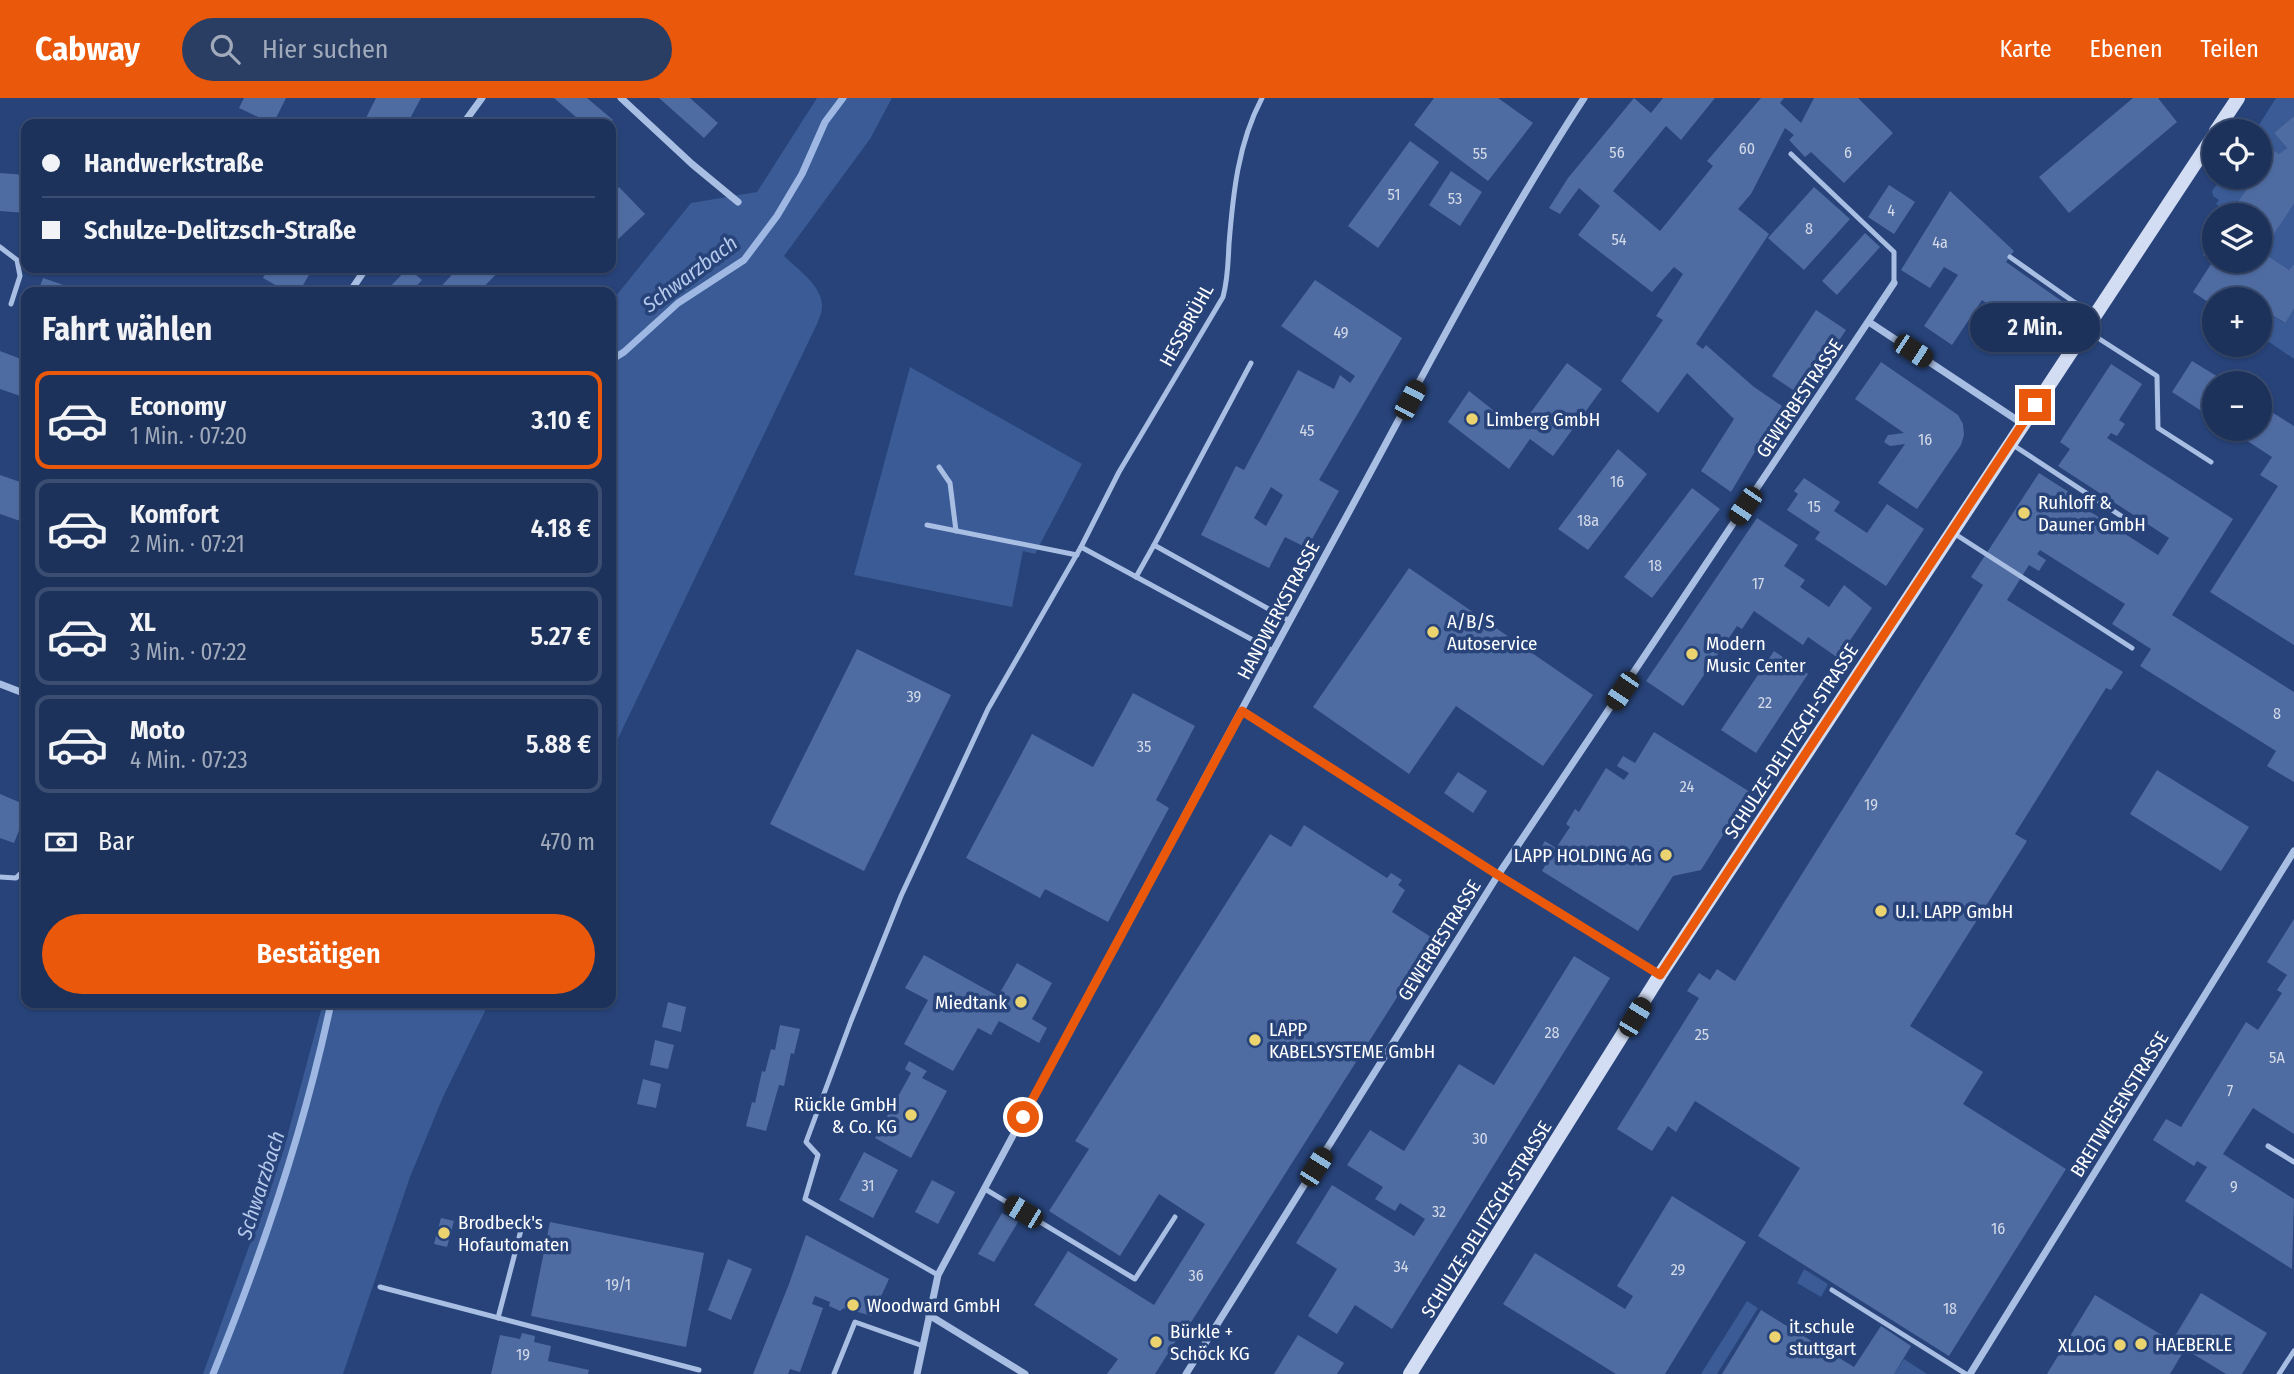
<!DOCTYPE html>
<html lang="de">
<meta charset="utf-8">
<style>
:root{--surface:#1d325b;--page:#2a3e64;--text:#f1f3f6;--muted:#a0aabb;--line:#3b4d71;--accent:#ea580c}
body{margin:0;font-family:"Fira Sans Condensed",sans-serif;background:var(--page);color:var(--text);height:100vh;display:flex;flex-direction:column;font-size:26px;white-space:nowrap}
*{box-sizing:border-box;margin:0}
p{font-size:23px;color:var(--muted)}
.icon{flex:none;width:38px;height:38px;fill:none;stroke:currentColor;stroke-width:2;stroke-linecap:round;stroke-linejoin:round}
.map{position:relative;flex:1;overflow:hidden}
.sheet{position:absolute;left:21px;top:189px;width:595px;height:721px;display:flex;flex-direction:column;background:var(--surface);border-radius:14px;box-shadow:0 2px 5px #0004,0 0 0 2px var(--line)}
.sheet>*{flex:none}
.top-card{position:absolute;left:21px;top:21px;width:595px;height:154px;border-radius:14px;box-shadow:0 2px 5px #0004,0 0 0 2px var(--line);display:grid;align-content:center;height:154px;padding:0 21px;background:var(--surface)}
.tools{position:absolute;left:2202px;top:21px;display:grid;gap:14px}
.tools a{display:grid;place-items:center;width:70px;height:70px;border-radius:50%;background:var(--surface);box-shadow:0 2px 5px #0004,0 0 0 2px var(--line);font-size:35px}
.end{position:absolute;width:32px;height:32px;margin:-16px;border:9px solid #ea580c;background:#fff;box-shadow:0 0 0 4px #fff}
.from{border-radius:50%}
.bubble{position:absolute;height:49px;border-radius:24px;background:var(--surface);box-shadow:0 2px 5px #0004,0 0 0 2px var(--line);font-size:23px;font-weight:600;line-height:49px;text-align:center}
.car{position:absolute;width:21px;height:42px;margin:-21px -10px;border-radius:9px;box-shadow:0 0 5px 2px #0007;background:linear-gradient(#222 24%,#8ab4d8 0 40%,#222 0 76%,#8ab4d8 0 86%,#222 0)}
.top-card b{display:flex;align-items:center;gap:24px;height:66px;font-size:26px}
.top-card b+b{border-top:2px solid var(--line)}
.top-card i{width:18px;height:18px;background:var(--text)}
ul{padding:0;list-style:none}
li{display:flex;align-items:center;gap:21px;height:98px;margin:0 14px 10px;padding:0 7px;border:4px solid var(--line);border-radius:14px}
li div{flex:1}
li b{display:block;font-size:26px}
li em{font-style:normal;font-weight:600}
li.active{border-color:var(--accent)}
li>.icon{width:63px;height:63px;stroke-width:1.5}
h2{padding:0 21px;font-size:32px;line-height:84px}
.pay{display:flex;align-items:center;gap:18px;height:77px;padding:0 21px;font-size:26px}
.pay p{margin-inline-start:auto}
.cta{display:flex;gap:14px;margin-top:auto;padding:14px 21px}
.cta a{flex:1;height:80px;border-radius:42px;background:var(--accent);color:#fff;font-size:28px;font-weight:600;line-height:80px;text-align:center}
header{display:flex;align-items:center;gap:42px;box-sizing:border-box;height:98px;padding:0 35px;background:var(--accent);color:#fff}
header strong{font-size:33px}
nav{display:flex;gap:38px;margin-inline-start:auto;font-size:24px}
.search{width:490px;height:63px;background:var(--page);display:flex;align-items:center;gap:18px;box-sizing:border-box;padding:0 24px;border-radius:38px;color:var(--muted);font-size:26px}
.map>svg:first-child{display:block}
</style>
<header>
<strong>Cabway</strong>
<div class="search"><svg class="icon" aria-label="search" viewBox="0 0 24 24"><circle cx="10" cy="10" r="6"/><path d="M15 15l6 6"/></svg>Hier suchen</div>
<nav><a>Karte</a><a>Ebenen</a><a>Teilen</a></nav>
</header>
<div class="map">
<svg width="2294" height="1276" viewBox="0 0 2294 1276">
<rect width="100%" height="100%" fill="#274379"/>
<g fill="#3a5b96">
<path d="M817,0H892L870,41L784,158C797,171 823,188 822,209C822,214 819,221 817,226L611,655V204L691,105L757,94Z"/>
<polygon points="2276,0 2294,0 2294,18 2274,35 2287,50 2279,56 2273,52 2259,72 2259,33 2255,33"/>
<polygon points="2222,79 2255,79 2230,116 2216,106 2219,102 2213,98 2212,93"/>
<polygon points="2294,106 2294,166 2289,172 2262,154"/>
<polygon points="2259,209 2284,225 2294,211 2294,261 2259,237"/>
<polygon points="910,269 1082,366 1035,456 1023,453 1012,509 854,477"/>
<polygon points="323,905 489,905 443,999 410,1079 343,1276 203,1276 283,1054"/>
<polygon points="1804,1171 1828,1186 1821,1199 1797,1185"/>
<polygon points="1747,1203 1758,1210 1717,1276 1701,1276"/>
<polygon points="1904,1261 1927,1276 1894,1276"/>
</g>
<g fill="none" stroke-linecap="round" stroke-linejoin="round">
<g stroke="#9eb8e3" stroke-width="7">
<polyline points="611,262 624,254 678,205 744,162 777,118 802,76 825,24 843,0"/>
<path d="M213,1276C262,1156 304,1032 331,905"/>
</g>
</g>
<g fill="#4f6ca2" fill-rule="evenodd">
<polygon points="244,0 286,0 273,26 239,10"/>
<polygon points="376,0 421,0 407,26 363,26"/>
<polygon points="554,0 587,0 613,22 609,26 584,26"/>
<polygon points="659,0 690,0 718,25 704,40"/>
<polygon points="1434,0 1498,0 1533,25 1488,83 1414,27"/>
<polygon points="1634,0 1651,15 1663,0 1715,0 1681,42 1666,28 1613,93 1660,133 1713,68 1707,63 1761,0 1784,0 1780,5 1801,25 1814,0 1858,0 1893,35 1844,85 1811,54 1805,59 1789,42 1794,37 1785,30 1751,96 1738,111 1769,136 1696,246 1703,251 1706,247 1754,289 1782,308 1731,394 1701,373 1734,321 1687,275 1658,315 1621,283 1663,222 1656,218 1683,176 1674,169 1652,194 1578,137 1600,108 1579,90 1560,116 1549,110 1568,80"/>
<polygon points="2133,0 2158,0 2177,24 2069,115 2039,79"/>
<polygon points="2294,18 2294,106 2262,154 2289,172 2294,166 2294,211 2285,225 2259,209 2259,201 2214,201 2214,208 2193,194 2213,163 2203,157 2214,141 2214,163 2259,163 2259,117 2229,117 2255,79 2259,79 2259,72 2273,52 2279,56 2287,50 2274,35"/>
<polygon points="1410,43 1439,64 1378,150 1348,128"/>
<polygon points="1451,73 1482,94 1460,128 1429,107"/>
<polygon points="0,75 26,77 26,115 0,113"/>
<polygon points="1889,87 1915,104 1894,136 1868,119"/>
<polygon points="619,89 645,116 615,144 611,139 611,97"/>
<polygon points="1814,89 1850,121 1804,172 1768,140"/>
<polygon points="1950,93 2014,153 2006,164 2063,204 2038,241 1982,202 1952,247 1924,228 1958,177 1944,169 1930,190 1901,172"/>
<polygon points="1865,135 1880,149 1837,197 1822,183"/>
<polygon points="268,170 313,170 299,194 288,194 263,180"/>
<polygon points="408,170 422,182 411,194 385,194"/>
<polygon points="458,170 502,170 479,194 436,194"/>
<polygon points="43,180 84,194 38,194"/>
<path d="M1315,182L1402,240L1319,382L1339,393L1307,450L1285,439L1269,470L1201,437L1236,368L1244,372L1298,272L1334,291L1340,277L1350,285L1355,278L1281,228ZM1271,389L1283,397L1266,428L1254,420Z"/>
<polygon points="1816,212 1846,232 1802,298 1772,278"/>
<polygon points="0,253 26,263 26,300 0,291"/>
<polygon points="2192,263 2228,285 2214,285 2214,321 2172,294"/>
<polygon points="1881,264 1958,317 1963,326 1964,337 1961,347 1917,411 1878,385 1905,346 1890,348 1884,344 1888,337 1904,335 1855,301"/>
<polygon points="1567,265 1602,291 1553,358 1530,341 1509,371 1448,324 1469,293 1518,332"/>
<polygon points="2111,266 2142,286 2119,322 2125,326 2117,338 2111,335 2107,340 2233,421 2172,517 2294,594 2294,684 2267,668 2276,653 2140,568 2151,551 2112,526 2125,506 2040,452 2037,456 2046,462 2039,473 2029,467 2007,502 2123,574 2111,592 2106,590 2015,736 2027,743 1910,928 1983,974 1963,1006 2066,1071 1949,1258 1758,1138 1800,1070 1695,1003 1676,1034 1668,1028 1652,1053 1617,1031 1699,900 1687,893 1699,875 1710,882 1717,871 1735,883 1983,487 1971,479 2039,375 2075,398 2072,402 2158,457 2169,440 2058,368 2070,351 2060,344"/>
<polygon points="2259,306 2294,328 2294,547 2210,494 2278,388 2260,377 2272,359 2229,331 2259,331"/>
<polygon points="1618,351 1647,376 1588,452 1558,431"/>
<polygon points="0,377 26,386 26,425 0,416"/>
<polygon points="1804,380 1840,404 1834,413 1867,435 1887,406 1924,431 1886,488 1815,441 1820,434 1787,412 1798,396 1794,393"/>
<polygon points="1692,390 1720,411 1652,500 1624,479"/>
<polygon points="1757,420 1798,447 1784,468 1805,482 1800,489 1829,509 1844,487 1872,510 1838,560 1808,539 1803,547 1754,513 1742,531 1737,528 1683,608 1646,583"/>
<polygon points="1409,470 1593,597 1543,668 1456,608 1409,676 1313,609"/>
<polygon points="857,551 951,597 864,773 770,726"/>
<polygon points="1774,553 1808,576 1756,655 1721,632"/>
<polygon points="1133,595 1195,628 1156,702 1169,710 1108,824 1045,791 1040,800 966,760 1032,636 1093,669"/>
<polygon points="1654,634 1750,694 1701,772 1673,778 1638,833 1542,773 1547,764 1536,757 1545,743 1556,750 1570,729 1566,726 1575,711 1579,714 1606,670 1624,682 1629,675 1617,668 1623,658 1635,665"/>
<polygon points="2157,672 2249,729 2221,773 2130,716"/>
<polygon points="1458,674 1487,693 1473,715 1444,695"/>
<polygon points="0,696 26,707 26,715 14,745 0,740"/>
<polygon points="1304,727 1387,780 1391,775 1402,782 1398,787 1405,792 1392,814 1434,841 1188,1229 1186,1227 1155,1276 1107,1276 1118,1261 1034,1207 1068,1153 1154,1207 1205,1126 1159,1096 1120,1158 1049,1113 1089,1051 1075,1043 1270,736 1291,749"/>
<polygon points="2294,821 2294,1036 2253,1010 2223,1056 2294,1101 2292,1171 2185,1103 2207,1069 2197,1063 2194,1068 2153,1042 2166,1021 2181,1029 2246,924 2258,932 2282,895 2277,892 2287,877 2267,864"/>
<polygon points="924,857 998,898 1017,865 1052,885 1032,921 1047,930 1039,945 999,923 991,937 978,930 953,973 904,946 928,902 905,890"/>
<polygon points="1574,858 1610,880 1392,1231 1355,1207 1337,1236 1308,1218 1337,1171 1296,1145 1332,1087 1414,1138 1425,1121 1400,1105 1395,1113 1375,1101 1383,1089 1347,1067 1370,1032 1404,1053 1459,966 1494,987"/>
<polygon points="668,904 686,909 681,934 662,929"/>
<polygon points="780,927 800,931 794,956 791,955 784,988 779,987 766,1033 746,1028 752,1004 755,1005 762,973 765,974 771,951 775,952"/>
<polygon points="655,942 674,947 668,971 650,967"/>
<polygon points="909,963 927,973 922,980 947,993 911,1060 875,1040 911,975 905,971"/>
<polygon points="643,981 661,986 656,1010 637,1006"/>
<polygon points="864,1054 898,1072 873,1120 839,1102"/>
<polygon points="932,1082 955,1094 938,1126 915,1114"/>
<polygon points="1672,1098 1746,1144 1665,1276 1616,1276 1503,1206 1535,1155 1625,1211 1633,1198 1617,1188"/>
<polygon points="1002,1115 1018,1124 994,1164 978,1156"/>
<polygon points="441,1120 454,1123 447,1149 434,1146"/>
<polygon points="550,1124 704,1155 686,1249 531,1218"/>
<polygon points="806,1137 889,1181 872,1218 844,1210 840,1213 829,1208 830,1204 815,1198 812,1206 823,1210 800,1274 790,1271 788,1276 753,1276 789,1186"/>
<polygon points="728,1161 752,1171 731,1222 708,1212"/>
<polygon points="2201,1195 2267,1235 2242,1276 2226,1276 2185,1251 2170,1276 2047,1276 2095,1197 2172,1243"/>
<polygon points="1761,1212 1854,1269 1881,1228 1911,1248 1894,1276 1722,1276"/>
<polygon points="522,1235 535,1238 534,1244 551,1248 548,1263 589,1272 588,1276 491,1276 500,1237 520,1241"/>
<polygon points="1298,1237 1344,1265 1337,1276 1274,1276"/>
</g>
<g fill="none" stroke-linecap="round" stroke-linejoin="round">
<g stroke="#a9bee3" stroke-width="5">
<polyline points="1791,56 1894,154 1894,185"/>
<polyline points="0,149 17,162 20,178 11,206"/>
<polyline points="2010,159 2074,204 2095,216"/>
<polyline points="2087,233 2157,278 2158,330 2211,364"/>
<polyline points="1251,265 1154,447 1290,523"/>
<polyline points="2013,347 2144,433"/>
<polyline points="939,369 950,385 956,433"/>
<polyline points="927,427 1077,457"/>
<polyline points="1955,436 2132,550"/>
<polyline points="1081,449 1273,553"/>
<polyline points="1136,479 1154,447"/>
<polyline points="0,779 16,780 26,770"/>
<polyline points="2268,1048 2294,1064"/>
<polyline points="985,1091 1135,1181 1175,1119"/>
<path d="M938,1177L805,1101L818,1057L806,1044L851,923L901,798L988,611L1081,449L1119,374L1223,199C1228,181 1228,165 1229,146C1233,96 1238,45 1262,0"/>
<polyline points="380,1189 699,1272"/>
<polyline points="1832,1192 1966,1276"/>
<polyline points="498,1220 521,1132"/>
<polyline points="834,1276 855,1224 923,1248"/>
<polyline points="2279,1276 2294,1253"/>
</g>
<g stroke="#a9bee3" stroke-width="7">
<polyline points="621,0 692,66 738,104"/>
<polyline points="463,26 482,0"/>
<polyline points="350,194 366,170"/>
<polyline points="1869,224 2023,326"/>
<polyline points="0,586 26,596"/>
<polyline points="1242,613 1498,777 1660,877"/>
<polyline points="929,1217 1025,1276"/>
<path d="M917,1276L938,1177C1071,930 1203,681 1338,434C1418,288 1493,139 1584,0"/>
<polyline points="1186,1276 1498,777 1894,185"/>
<polyline points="1970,1276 2294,753"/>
</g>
<g stroke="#d2ddf3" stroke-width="14">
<polyline points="2216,33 2238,0"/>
<polyline points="1410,1276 1660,877 2214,37"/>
</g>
</g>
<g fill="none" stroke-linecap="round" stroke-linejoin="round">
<polyline stroke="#ea580c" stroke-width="9" points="1023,1019 1242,613 1498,777 1660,877 2035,307"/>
</g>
<g fill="#ebd36f" stroke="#274379" stroke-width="2.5">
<circle cx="1472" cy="321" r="7"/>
<circle cx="2024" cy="415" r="7"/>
<circle cx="1433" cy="534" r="7"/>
<circle cx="1692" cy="556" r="7"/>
<circle cx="1666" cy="757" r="7"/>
<circle cx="1881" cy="813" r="7"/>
<circle cx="1021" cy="904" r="7"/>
<circle cx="1255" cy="942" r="7"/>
<circle cx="911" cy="1017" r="7"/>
<circle cx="444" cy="1135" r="7"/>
<circle cx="853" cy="1207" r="7"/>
<circle cx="1775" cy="1239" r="7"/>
<circle cx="1156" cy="1244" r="7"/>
<circle cx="2141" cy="1246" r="7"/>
<circle cx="2120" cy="1247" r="7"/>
</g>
<g text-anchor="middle" stroke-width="7" stroke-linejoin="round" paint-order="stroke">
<g font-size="16" fill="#d3dae8">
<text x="1747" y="56">60</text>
<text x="1617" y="60">56</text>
<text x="1848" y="60">6</text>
<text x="1480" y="61">55</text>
<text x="1394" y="102">51</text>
<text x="1455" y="106">53</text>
<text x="1891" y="118">4</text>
<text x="1809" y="136">8</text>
<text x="1619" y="147">54</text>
<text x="1940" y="150">4a</text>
<text x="1341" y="240">49</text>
<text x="1307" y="338">45</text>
<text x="1925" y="347">16</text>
<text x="1617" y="389">16</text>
<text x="1814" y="414">15</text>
<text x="1588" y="428">18a</text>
<text x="1655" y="473">18</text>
<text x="1758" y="491">17</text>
<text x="914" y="604">39</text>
<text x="1765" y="610">22</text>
<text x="2277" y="621">8</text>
<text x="1144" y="654">35</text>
<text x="1687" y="694">24</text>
<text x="1871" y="712">19</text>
<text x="1552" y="940">28</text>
<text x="1702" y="942">25</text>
<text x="2277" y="965">5A</text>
<text x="2230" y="998">7</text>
<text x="1480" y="1046">30</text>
<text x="868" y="1093">31</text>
<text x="2234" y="1094">9</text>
<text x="1439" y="1119">32</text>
<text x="1998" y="1136">16</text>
<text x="1401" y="1174">34</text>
<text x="1678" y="1177">29</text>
<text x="1196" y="1183">36</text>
<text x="618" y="1192">19/1</text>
<text x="1950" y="1216">18</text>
<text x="523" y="1262">19</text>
</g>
<g font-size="19" fill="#fff" stroke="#274379">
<text transform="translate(1186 227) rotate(-61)" y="7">HESSBRÜHL</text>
<text transform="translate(1799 300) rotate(-56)" y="7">GEWERBESTRASSE</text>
<text transform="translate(1278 512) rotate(-62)" y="7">HANDWERKSTRASSE</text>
<text transform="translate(1791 643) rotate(-57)" y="7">SCHULZE-DELITZSCH-STRASSE</text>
<text transform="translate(1439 842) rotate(-58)" y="7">GEWERBESTRASSE</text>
<text transform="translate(2119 1006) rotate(-58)" y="7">BREITWIESENSTRASSE</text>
<text transform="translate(1486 1121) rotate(-58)" y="7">SCHULZE-DELITZSCH-STRASSE</text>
</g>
<g font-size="19" fill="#fff" stroke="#274379" text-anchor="start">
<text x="1486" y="328">Limberg GmbH</text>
<text x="2038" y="411">Ruhloff &amp;<tspan x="2038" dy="22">Dauner GmbH</tspan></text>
<text x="1447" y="530">A/B/S<tspan x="1447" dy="22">Autoservice</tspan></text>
<text x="1706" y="552">Modern<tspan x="1706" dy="22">Music Center</tspan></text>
<text x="1652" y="764" text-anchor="end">LAPP HOLDING AG</text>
<text x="1895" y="820">U.I. LAPP GmbH</text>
<text x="1007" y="911" text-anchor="end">Miedtank</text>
<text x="1269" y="938">LAPP<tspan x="1269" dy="22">KABELSYSTEME GmbH</tspan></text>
<text x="897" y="1013" text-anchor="end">Rückle GmbH<tspan x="897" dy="22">&amp; Co. KG</tspan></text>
<text x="458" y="1131">Brodbeck's<tspan x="458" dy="22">Hofautomaten</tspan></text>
<text x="867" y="1214">Woodward GmbH</text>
<text x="1789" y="1235">it.schule<tspan x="1789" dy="22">stuttgart</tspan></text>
<text x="1170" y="1240">Bürkle +<tspan x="1170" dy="22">Schöck KG</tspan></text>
<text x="2155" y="1253">HAEBERLE</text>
<text x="2106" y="1254" text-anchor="end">XLLOG</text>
</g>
<g font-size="21" font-style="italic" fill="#b4c8eb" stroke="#274379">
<text transform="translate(690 176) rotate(-37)" y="7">Schwarzbach</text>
<text transform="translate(261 1087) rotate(-72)" y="7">Schwarzbach</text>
</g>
</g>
</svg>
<div class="tools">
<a><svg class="icon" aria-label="locate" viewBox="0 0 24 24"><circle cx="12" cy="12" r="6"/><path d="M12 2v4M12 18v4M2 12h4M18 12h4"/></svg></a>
<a><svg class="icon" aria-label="layers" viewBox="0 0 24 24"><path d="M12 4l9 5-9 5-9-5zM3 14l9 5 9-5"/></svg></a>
<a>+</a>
<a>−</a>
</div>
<i class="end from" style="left:1023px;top:1019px"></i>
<i class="end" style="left:2035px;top:307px"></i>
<div class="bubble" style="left:1970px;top:205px;width:130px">2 Min.</div>
<i class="car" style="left:1913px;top:253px;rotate:123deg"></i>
<i class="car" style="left:1410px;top:302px;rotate:28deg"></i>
<i class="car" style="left:1745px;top:408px;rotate:214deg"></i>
<i class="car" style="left:1622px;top:593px;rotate:214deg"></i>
<i class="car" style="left:1635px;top:919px;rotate:31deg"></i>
<i class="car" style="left:1316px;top:1069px;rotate:32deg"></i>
<i class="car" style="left:1023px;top:1114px;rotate:301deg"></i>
<div class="top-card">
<b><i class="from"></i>Handwerkstraße</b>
<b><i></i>Schulze-Delitzsch-Straße</b>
</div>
<section class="sheet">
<h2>Fahrt wählen</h2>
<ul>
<li class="active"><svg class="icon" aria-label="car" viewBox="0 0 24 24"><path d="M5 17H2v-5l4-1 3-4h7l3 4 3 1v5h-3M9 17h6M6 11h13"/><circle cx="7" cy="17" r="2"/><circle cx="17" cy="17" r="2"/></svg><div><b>Economy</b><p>1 Min. · 07:20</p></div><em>3.10 €</em></li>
<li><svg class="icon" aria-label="car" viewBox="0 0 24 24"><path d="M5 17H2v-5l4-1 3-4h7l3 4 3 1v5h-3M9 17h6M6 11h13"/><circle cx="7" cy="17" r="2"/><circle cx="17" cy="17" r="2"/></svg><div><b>Komfort</b><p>2 Min. · 07:21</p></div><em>4.18 €</em></li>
<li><svg class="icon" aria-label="car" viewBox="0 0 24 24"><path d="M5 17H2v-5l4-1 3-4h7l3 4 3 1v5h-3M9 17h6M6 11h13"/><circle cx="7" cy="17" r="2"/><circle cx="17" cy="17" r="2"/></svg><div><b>XL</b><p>3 Min. · 07:22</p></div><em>5.27 €</em></li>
<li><svg class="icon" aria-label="car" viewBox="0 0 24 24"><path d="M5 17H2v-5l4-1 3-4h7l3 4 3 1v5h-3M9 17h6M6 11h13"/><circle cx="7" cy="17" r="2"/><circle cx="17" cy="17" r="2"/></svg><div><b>Moto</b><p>4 Min. · 07:23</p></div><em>5.88 €</em></li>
</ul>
<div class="pay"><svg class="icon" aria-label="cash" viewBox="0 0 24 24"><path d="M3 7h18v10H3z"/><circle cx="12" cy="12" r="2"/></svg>Bar<p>470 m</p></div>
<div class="cta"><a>Bestätigen</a></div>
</section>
</div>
